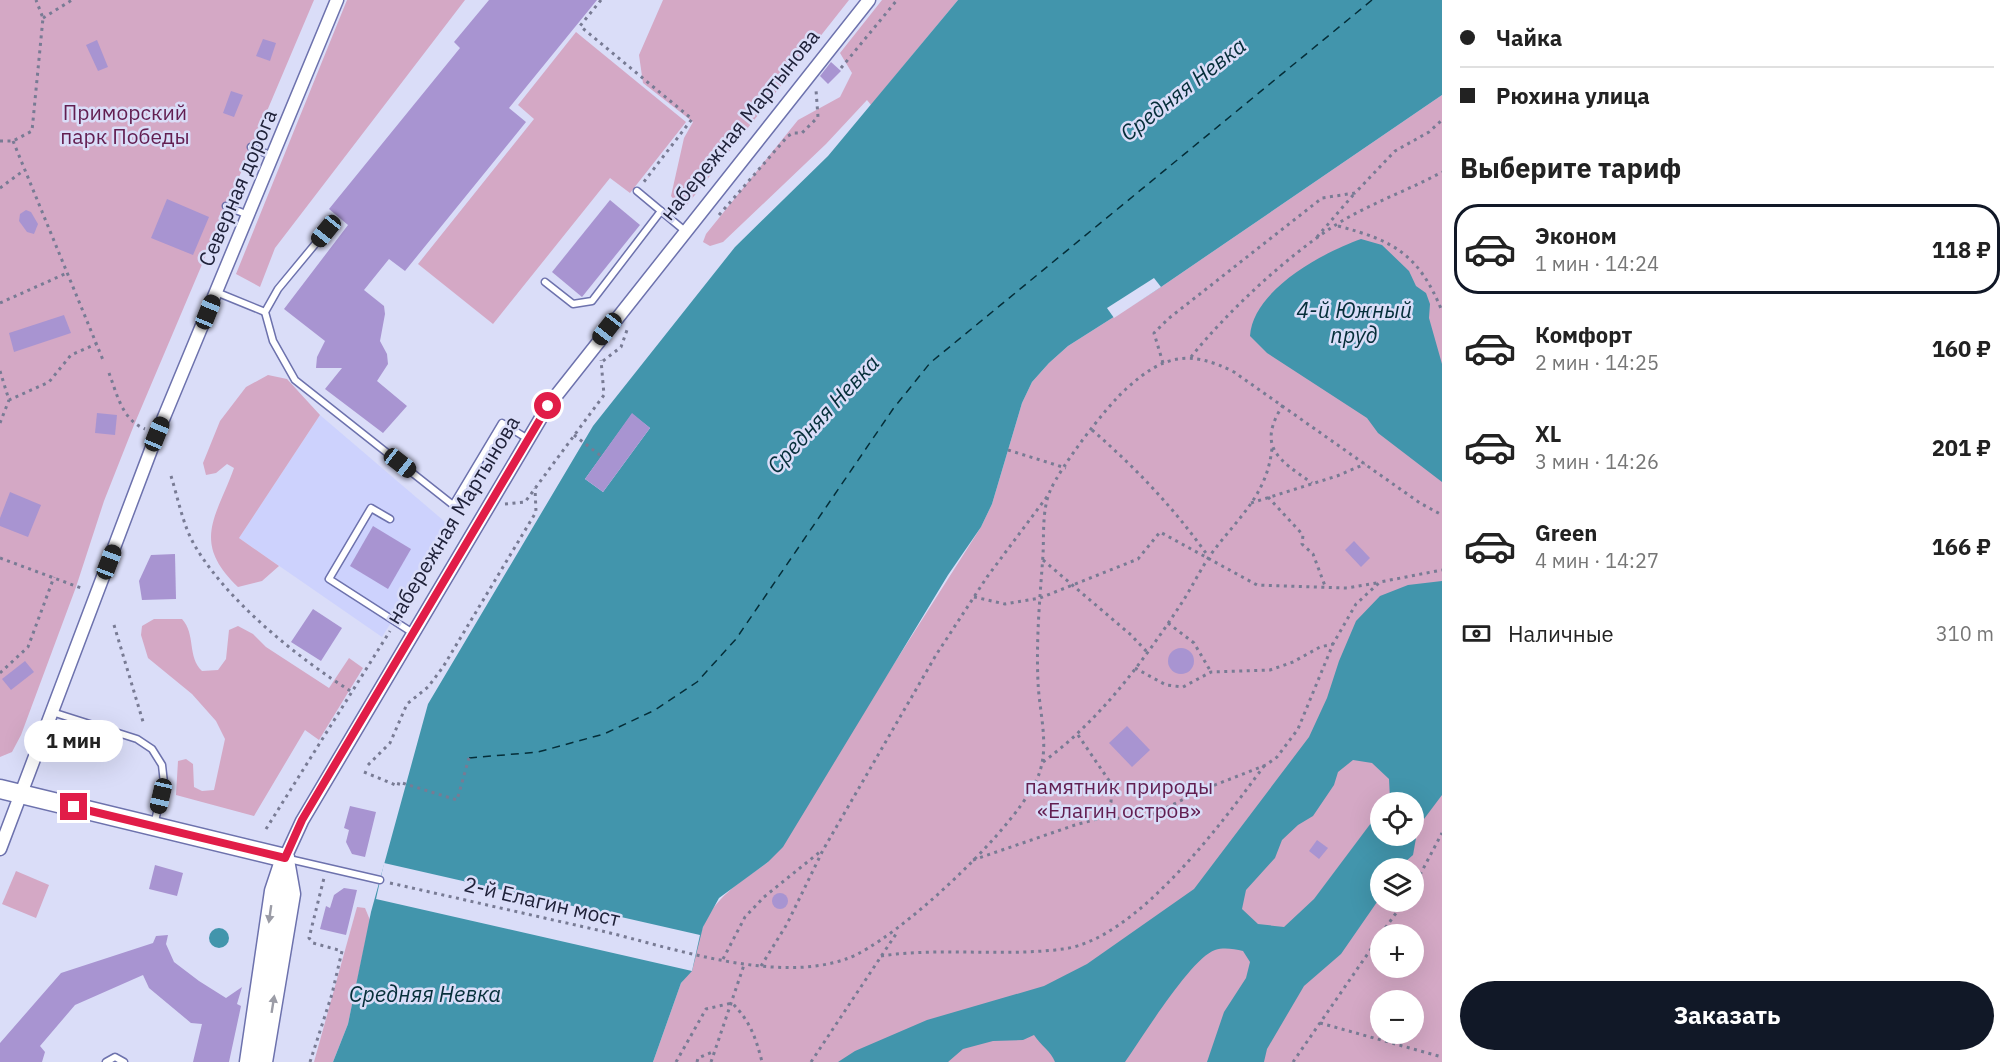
<!DOCTYPE html>
<html lang="ru">
<meta charset="utf-8">
<style>
:root{--surface:#fff;--page:#f6f6f6;--text:#222;--muted:#767676;--line:#e0e0e0;--accent:#111827}
body{margin:0;font-family:"IBM Plex Sans",sans-serif;background:var(--page);color:var(--text);height:100vh;display:flex;flex-direction:column;font-size:22px;white-space:nowrap}
*{box-sizing:border-box;margin:0}
p{font-size:20px;color:var(--muted)}
.icon{flex:none;width:33px;height:33px;fill:none;stroke:currentColor;stroke-width:2;stroke-linecap:round;stroke-linejoin:round}
.map{position:relative;flex:1;overflow:hidden}
.details{display:flex;flex-direction:column;background:var(--surface);width:570px}
.details>*{flex:none}
.top-card{display:grid;align-content:center;height:132px;padding:0 18px;background:var(--surface)}
.tools{position:absolute;left:1370px;top:792px;display:grid;gap:12px}
.tools a{display:grid;place-items:center;width:54px;height:54px;border-radius:50%;background:var(--surface);box-shadow:0 6px 24px #0002;font-size:30px}
.end{position:absolute;width:27px;height:27px;margin:-14px;border:8px solid #e11d48;background:#fff;box-shadow:0 0 0 3px #fff}
.from{border-radius:50%}
.bubble{position:absolute;height:42px;border-radius:21px;background:var(--surface);box-shadow:0 6px 24px #0002;font-size:20px;font-weight:700;line-height:42px;text-align:center}
.car{position:absolute;width:18px;height:36px;margin:-18px -9px;border-radius:8px;box-shadow:0 0 4px 2px #0007;background:linear-gradient(#222 24%,#8ab4d8 0 40%,#222 0 76%,#8ab4d8 0 86%,#222 0)}
.top-card b{display:flex;align-items:center;gap:21px;height:57px;font-size:22px}
.top-card b+b{border-top:2px solid var(--line)}
.top-card i{width:15px;height:15px;background:var(--text)}
ul{padding:0;list-style:none}
li{display:flex;align-items:center;gap:18px;height:90px;margin:0 12px 9px;padding:0 6px;border:3px solid transparent;border-radius:24px}
li div{flex:1}
li b{display:block;font-size:22px}
li em{font-style:normal;font-weight:700}
li.selected{border-color:var(--accent)}
li>.icon{width:54px;height:54px;stroke-width:1.5}
h2{padding:0 18px;font-size:27px;line-height:72px}
.pay{display:flex;align-items:center;gap:15px;height:66px;padding:0 18px;font-size:22px}
.pay p{margin-inline-start:auto}
.button{display:flex;gap:12px;margin-top:auto;padding:12px 18px}
.button a{flex:1;height:69px;border-radius:36px;background:var(--accent);color:#fff;font-size:24px;font-weight:700;line-height:69px;text-align:center}
main{display:flex;flex:1;min-height:0}
.map>svg:first-child{display:block}
</style>
<main>
<div class="map">
<svg width="1442" height="1062" viewBox="0 0 1442 1062">
<rect width="100%" height="100%" fill="#daddf8"/>
<polygon fill="#cdd2fd" points="320,415 451,527 382,637 239,538"/>
<g fill="#d4a8c5" fill-rule="evenodd">
<polygon points="0,0 314,0 134,425 104,501 76,587 21,735 12,752 0,757"/>
<polygon points="347,0 465,0 275,248 260,287 236,274"/>
<polygon points="663,0 849,0 683,210 671,196 684,138 693,122 643,83 639,55"/>
<polygon points="882,0 958,0 871,105 867,100 826,144 723,242 710,246 703,242 706,234 798,120 840,97 852,73 840,53"/>
<polygon points="576,32 686,122 630,193 610,178 493,324 418,264 534,119 518,105"/>
<path d="M1442,95V1062H653L681,983C695,968 696,946 703,927C715,896 742,881 768,862L981,527L992,504L1022,403L1032,382L1049,363L1068,346L1161,287ZM1380,802H1413V836H1380ZM1380,868H1413V902H1380ZM1380,934H1413V968H1380ZM1380,1000H1413V1034H1380Z"/>
<path d="M268,375L287,379L320,415L239,538L279,566L262,581L238,587C191,542 216,518 234,468L227,464L216,473L206,475L203,463L220,421L246,387Z"/>
<path d="M154,619H182C196,634 187,657 202,671L218,670L226,659L229,630L238,626L253,634L266,647L329,688L349,658L363,668L319,740L305,730L254,816L176,795L178,761L186,759L193,764L194,787L202,791L214,790L225,739L216,721L192,694L148,658L141,635L142,626Z"/>
<polygon points="16,871 49,885 36,918 2,904"/>
<polygon points="357,907 365,908 370,920 348,1024 333,1062 314,1062"/>
</g>
<g fill="#4295ac" fill-rule="evenodd">
<path d="M958,0H1442V95L1161,287L1068,346L1049,363L1032,382L1022,403L992,504L981,527L948,575L783,847L768,862L719,898L703,927L692,971L681,983L653,1062H333L348,1024L371,912L428,704L593,426L735,247L828,156ZM632,414L650,428L603,492L585,479Z"/>
<path d="M1361,239L1382,245L1409,271L1416,286L1426,293L1430,304L1429,318L1442,364V482L1378,433L1367,418L1267,353L1250,336C1253,290 1322,253 1361,239Z"/>
<path d="M1442,581V795L1418,827L1413,855L1398,868H1380V896L1377,902L1341,954L1304,986L1267,1049L1264,1062H1207L1224,1012L1246,978L1250,962L1243,951C1234,949 1224,947 1215,950C1191,958 1142,1038 1125,1062H1055C1051,1051 1041,1046 1034,1035L1023,1040L993,1041L963,1049L948,1062H838L855,1051L927,1020L1044,986L1087,964L1194,889L1309,737L1327,698L1339,661L1356,621L1380,596L1408,585ZM1353,760L1372,763L1389,779L1390,799L1387,802H1413V836H1380V811L1314,899L1284,927L1258,924L1242,909L1246,890L1275,858L1282,840L1298,825L1313,816L1334,785L1338,772Z"/>
<circle cx="219" cy="938" r="10"/>
</g>
<g fill="#daddf8">
<polygon points="1154,278 1161,287 1114,318 1107,308"/>
<polygon points="384,863 700,935 692,971 376,899"/>
</g>
<g fill="none" stroke-linecap="round" stroke-linejoin="round">
<polyline stroke="#052e39" stroke-width="1.5" stroke-dasharray="8 6" stroke-linecap="butt" points="469,758 538,752 604,734 655,710 697,682 736,639 893,409 930,363 1372,0"/>
</g>
<g fill="#a894d1">
<polygon points="489,0 597,0 509,108 526,122 405,271 389,259 364,290 384,306 385,314 380,341 387,354 388,364 377,381 407,406 383,433 325,389 342,368 316,368 317,357 325,341 284,309 348,225 329,209 460,48 454,42"/>
<polygon points="263,39 276,43 270,61 256,56"/>
<polygon points="97,40 108,67 98,71 86,45"/>
<polygon points="831,62 841,71 828,84 820,76"/>
<polygon points="231,91 243,95 234,117 223,113"/>
<polygon points="167,199 209,217 193,255 151,238"/>
<polygon points="610,200 640,225 582,297 552,272"/>
<polygon points="26,210 31,212 38,224 34,234 27,232 19,221 20,214"/>
<polygon points="64,315 71,333 14,352 9,333"/>
<polygon points="97,413 117,415 115,435 95,433"/>
<polygon points="632,413 650,428 603,492 585,479"/>
<polygon points="10,492 41,505 28,537 0,526 0,518"/>
<polygon points="373,526 411,549 388,589 350,566"/>
<polygon points="1354,541 1370,558 1361,567 1345,550"/>
<polygon points="175,554 176,599 142,600 139,581 151,555"/>
<polygon points="313,609 342,628 321,661 291,642"/>
<circle cx="1181" cy="661" r="13"/>
<polygon points="25,661 34,672 11,690 2,679"/>
<polygon points="1127,726 1150,750 1132,767 1109,743"/>
<polygon points="350,806 376,812 365,857 352,854 346,842 349,830 344,828"/>
<polygon points="1317,840 1328,848 1319,859 1309,851"/>
<polygon points="155,865 183,873 177,896 149,889"/>
<polygon points="344,888 357,890 346,935 320,929 326,906 330,908 334,895"/>
<circle cx="780" cy="901" r="8"/>
<polygon points="168,935 166,944 174,962 199,981 226,998 242,987 237,1004 241,1006 229,1062 193,1062 202,1024 191,1023 149,988 143,975 75,1005 40,1046 45,1052 42,1062 0,1062 0,1043 61,973 153,943 156,936"/>
</g>
<g fill="none" stroke-linecap="round" stroke-linejoin="round">
<g stroke="#6d72ad" stroke-width="9">
<g id="lane">
<polyline points="251,147 272,156"/>
<polyline points="637,191 685,231"/>
<polyline points="226,206 248,215"/>
<polyline points="326,231 278,289 265,312 273,341 295,380 453,505 502,423 528,439"/>
<polyline points="545,282 573,304 592,301 661,211"/>
<polyline points="216,292 265,312"/>
<polyline points="390,519 371,508 329,579 413,633"/>
<polyline points="52,712 137,739 152,749 162,765 164,783 154,825"/>
<polyline points="289,859 380,880"/>
<polyline points="106,1062 115,1057 124,1062"/>
</g>
</g>
<g stroke="#6d72ad" stroke-width="15">
<g id="street">
<polyline points="0,849 157,434 337,0"/>
<polyline points="285,858 302,821 548,406 869,0"/>
</g>
</g>
<g stroke="#6d72ad" stroke-width="21">
<g id="secondary">
<polyline points="0,789 285,858"/>
<polyline points="249,1062 274,891 285,858"/>
<polyline points="263,1062 291,894 285,860"/>
</g>
</g>
<g stroke="#787b94" stroke-width="3" stroke-dasharray="3 4.5" stroke-linecap="butt">
<polyline points="601,0 580,26 692,119 643,183"/>
<polyline points="43,18 72,0"/>
<polyline points="841,68 897,0"/>
<polyline points="0,141 13,141 32,131 43,18 36,0"/>
<polyline points="13,141 103,360"/>
<polyline points="0,188 23,171"/>
<polyline points="719,215 788,136 793,133 802,133 818,117 816,90"/>
<path d="M1338,226C1395,241 1419,255 1442,311"/>
<polyline points="1317,237 1354,194"/>
<polyline points="0,303 67,273"/>
<path d="M1191,357C1227,312 1286,257 1334,226C1368,204 1407,191 1442,172"/>
<polyline points="603,361 621,347 627,330"/>
<polyline points="1163,363 1154,333 1168,319 1322,198 1355,193 1395,151 1429,132 1442,120"/>
<polyline points="0,371 9,400 49,382 71,355 96,344"/>
<path d="M109,373C117,394 122,420 145,429"/>
<path d="M1283,405C1256,447 1279,460 1312,483"/>
<polyline points="0,423 9,400"/>
<path d="M1092,430C1136,468 1174,508 1208,556"/>
<polyline points="574,435 601,456"/>
<polyline points="1008,450 1066,468"/>
<path d="M171,476C178,498 183,526 195,546C228,602 298,658 352,692"/>
<polyline points="1268,497 1303,535 1302,544 1313,554 1325,586"/>
<polyline points="1251,503 1337,476 1365,464"/>
<polyline points="505,504 525,502 604,395 601,360"/>
<polyline points="0,558 81,588"/>
<polyline points="1043,560 1131,635 1147,652"/>
<polyline points="974,597 1005,604 1040,598 1138,559 1160,532 1257,585 1347,588 1377,583"/>
<polyline points="401,613 449,537 455,535"/>
<polyline points="1168,623 1194,643 1211,672"/>
<polyline points="114,625 144,725"/>
<polyline points="1135,668 1166,685 1183,687 1211,672 1270,670 1293,662 1320,647 1333,644"/>
<polyline points="0,673 28,647 54,577"/>
<polyline points="1078,735 1112,785 1111,802 1105,818"/>
<path d="M1043,762C1099,721 1143,662 1181,604C1191,589 1199,572 1209,557C1236,519 1267,497 1272,448"/>
<polyline points="368,765 390,743 407,704 428,687 443,667 536,512 535,488"/>
<polyline points="364,772 398,786 399,782 457,800 469,758"/>
<polyline points="266,829 390,631"/>
<polyline points="973,860 1075,825 1097,819 1148,817 1202,790 1266,765 1277,757 1298,729 1333,644 1356,604 1380,582 1442,570"/>
<path d="M390,883C461,899 531,915 602,931C673,948 775,984 846,959C896,942 1025,821 1040,771C1049,743 1039,710 1038,682C1036,639 1040,597 1043,555C1044,535 1042,510 1050,491C1061,466 1105,408 1126,389C1163,355 1189,349 1234,372L1420,503L1442,515"/>
<polyline points="1413,888 1442,833"/>
<polyline points="1381,934 1404,902"/>
<path d="M881,956C941,947 1003,957 1063,949C1136,940 1222,823 1264,766"/>
<polyline points="723,959 745,917 764,897 821,851"/>
<polyline points="761,966 787,924 823,850 936,655 987,577 1049,494"/>
<polyline points="1320,1023 1442,1057"/>
<polyline points="310,1062 332,994 342,951 313,943 309,938 324,878"/>
<path d="M676,1062L706,1009L732,1003C750,1021 756,1038 762,1062"/>
<polyline points="697,1062 698,1058 715,1051"/>
<polyline points="711,1062 744,965"/>
<polyline points="811,1062 898,931"/>
<polyline points="1293,1062 1380,936"/>
</g>
<use href="#lane" stroke="#fff" stroke-width="6"/>
<use href="#street" stroke="#fff" stroke-width="12"/>
<use href="#secondary" stroke="#fff" stroke-width="18"/>
</g>
<defs><path id="oneway-solid" d="M-6-.8H1V-3.2L6.5 0L1 3.2V.8H-6Z" transform="scale(1.5)"/></defs>
<g fill="#9b9ca6">
<use href="#oneway-solid" transform="translate(270 914) rotate(98)"/>
<use href="#oneway-solid" transform="translate(273 1004) rotate(-81)"/>
</g>
<g fill="none" stroke-linecap="round" stroke-linejoin="round">
<polyline stroke="#e11d48" stroke-width="8" points="74,807 285,858 302,820 548,406"/>
</g>
<g text-anchor="middle" stroke-width="5" stroke-linejoin="round" paint-order="stroke">
<g font-size="21" fill="#621e51" stroke="#daddf8">
<text x="125" y="120">Приморский<tspan x="125" dy="24">парк Победы</tspan></text>
<text x="1119" y="794">памятник природы<tspan x="1119" dy="24">«Елагин остров»</tspan></text>
</g>
<g font-size="21" fill="#20223a" stroke="#daddf8">
<text transform="translate(740 125) rotate(-51)" y="7">набережная Мартынова</text>
<text transform="translate(238 188) rotate(-67)" y="7">Северная дорога</text>
<text transform="translate(453 520) rotate(-59)" y="7">набережная Мартынова</text>
<text transform="translate(542 902) rotate(13)" y="7">2-й Елагин мост</text>
</g>
<g font-size="22" font-style="italic" fill="#052e39" stroke="#daddf8">
<text transform="translate(1183 89) rotate(-38)" y="8">Средняя Невка</text>
<text x="1354" y="318">4-й Южный<tspan x="1354" dy="25">пруд</tspan></text>
<text transform="translate(823 414) rotate(-47)" y="8">Средняя Невка</text>
<text x="425" y="1002">Средняя Невка</text>
</g>
</g>
</svg>
<div class="tools">
<a><svg class="icon" aria-label="locate" viewBox="0 0 24 24"><circle cx="12" cy="12" r="6"/><path d="M12 2v4M12 18v4M2 12h4M18 12h4"/></svg></a>
<a><svg class="icon" aria-label="layers" viewBox="0 0 24 24"><path d="M12 4l9 5-9 5-9-5zM3 14l9 5 9-5"/></svg></a>
<a>+</a>
<a>−</a>
</div>
<i class="end from" style="left:548px;top:406px"></i>
<i class="end" style="left:74px;top:807px"></i>
<div class="bubble" style="left:24px;top:720px;width:99px">1 мин</div>
<i class="car" style="left:326px;top:231px;rotate:219deg"></i>
<i class="car" style="left:208px;top:312px;rotate:22deg"></i>
<i class="car" style="left:607px;top:329px;rotate:218deg"></i>
<i class="car" style="left:157px;top:434px;rotate:22deg"></i>
<i class="car" style="left:400px;top:463px;rotate:128deg"></i>
<i class="car" style="left:109px;top:562px;rotate:21deg"></i>
<i class="car" style="left:161px;top:796px;rotate:193deg"></i>
</div>
<section class="details">
<div class="top-card">
<b><i class="from"></i>Чайка</b>
<b><i></i>Рюхина улица</b>
</div>
<h2>Выберите тариф</h2>
<ul>
<li class="selected"><svg class="icon" aria-label="car" viewBox="0 0 24 24"><path d="M5 17H2v-5l4-1 3-4h7l3 4 3 1v5h-3M9 17h6M6 11h13"/><circle cx="7" cy="17" r="2"/><circle cx="17" cy="17" r="2"/></svg><div><b>Эконом</b><p>1 мин · 14:24</p></div><em>118 ₽</em></li>
<li><svg class="icon" aria-label="car" viewBox="0 0 24 24"><path d="M5 17H2v-5l4-1 3-4h7l3 4 3 1v5h-3M9 17h6M6 11h13"/><circle cx="7" cy="17" r="2"/><circle cx="17" cy="17" r="2"/></svg><div><b>Комфорт</b><p>2 мин · 14:25</p></div><em>160 ₽</em></li>
<li><svg class="icon" aria-label="car" viewBox="0 0 24 24"><path d="M5 17H2v-5l4-1 3-4h7l3 4 3 1v5h-3M9 17h6M6 11h13"/><circle cx="7" cy="17" r="2"/><circle cx="17" cy="17" r="2"/></svg><div><b>XL</b><p>3 мин · 14:26</p></div><em>201 ₽</em></li>
<li><svg class="icon" aria-label="car" viewBox="0 0 24 24"><path d="M5 17H2v-5l4-1 3-4h7l3 4 3 1v5h-3M9 17h6M6 11h13"/><circle cx="7" cy="17" r="2"/><circle cx="17" cy="17" r="2"/></svg><div><b>Green</b><p>4 мин · 14:27</p></div><em>166 ₽</em></li>
</ul>
<div class="pay"><svg class="icon" aria-label="cash" viewBox="0 0 24 24"><path d="M3 7h18v10H3z"/><circle cx="12" cy="12" r="2"/></svg>Наличные<p>310 m</p></div>
<div class="button"><a>Заказать</a></div>
</section>
</main>
